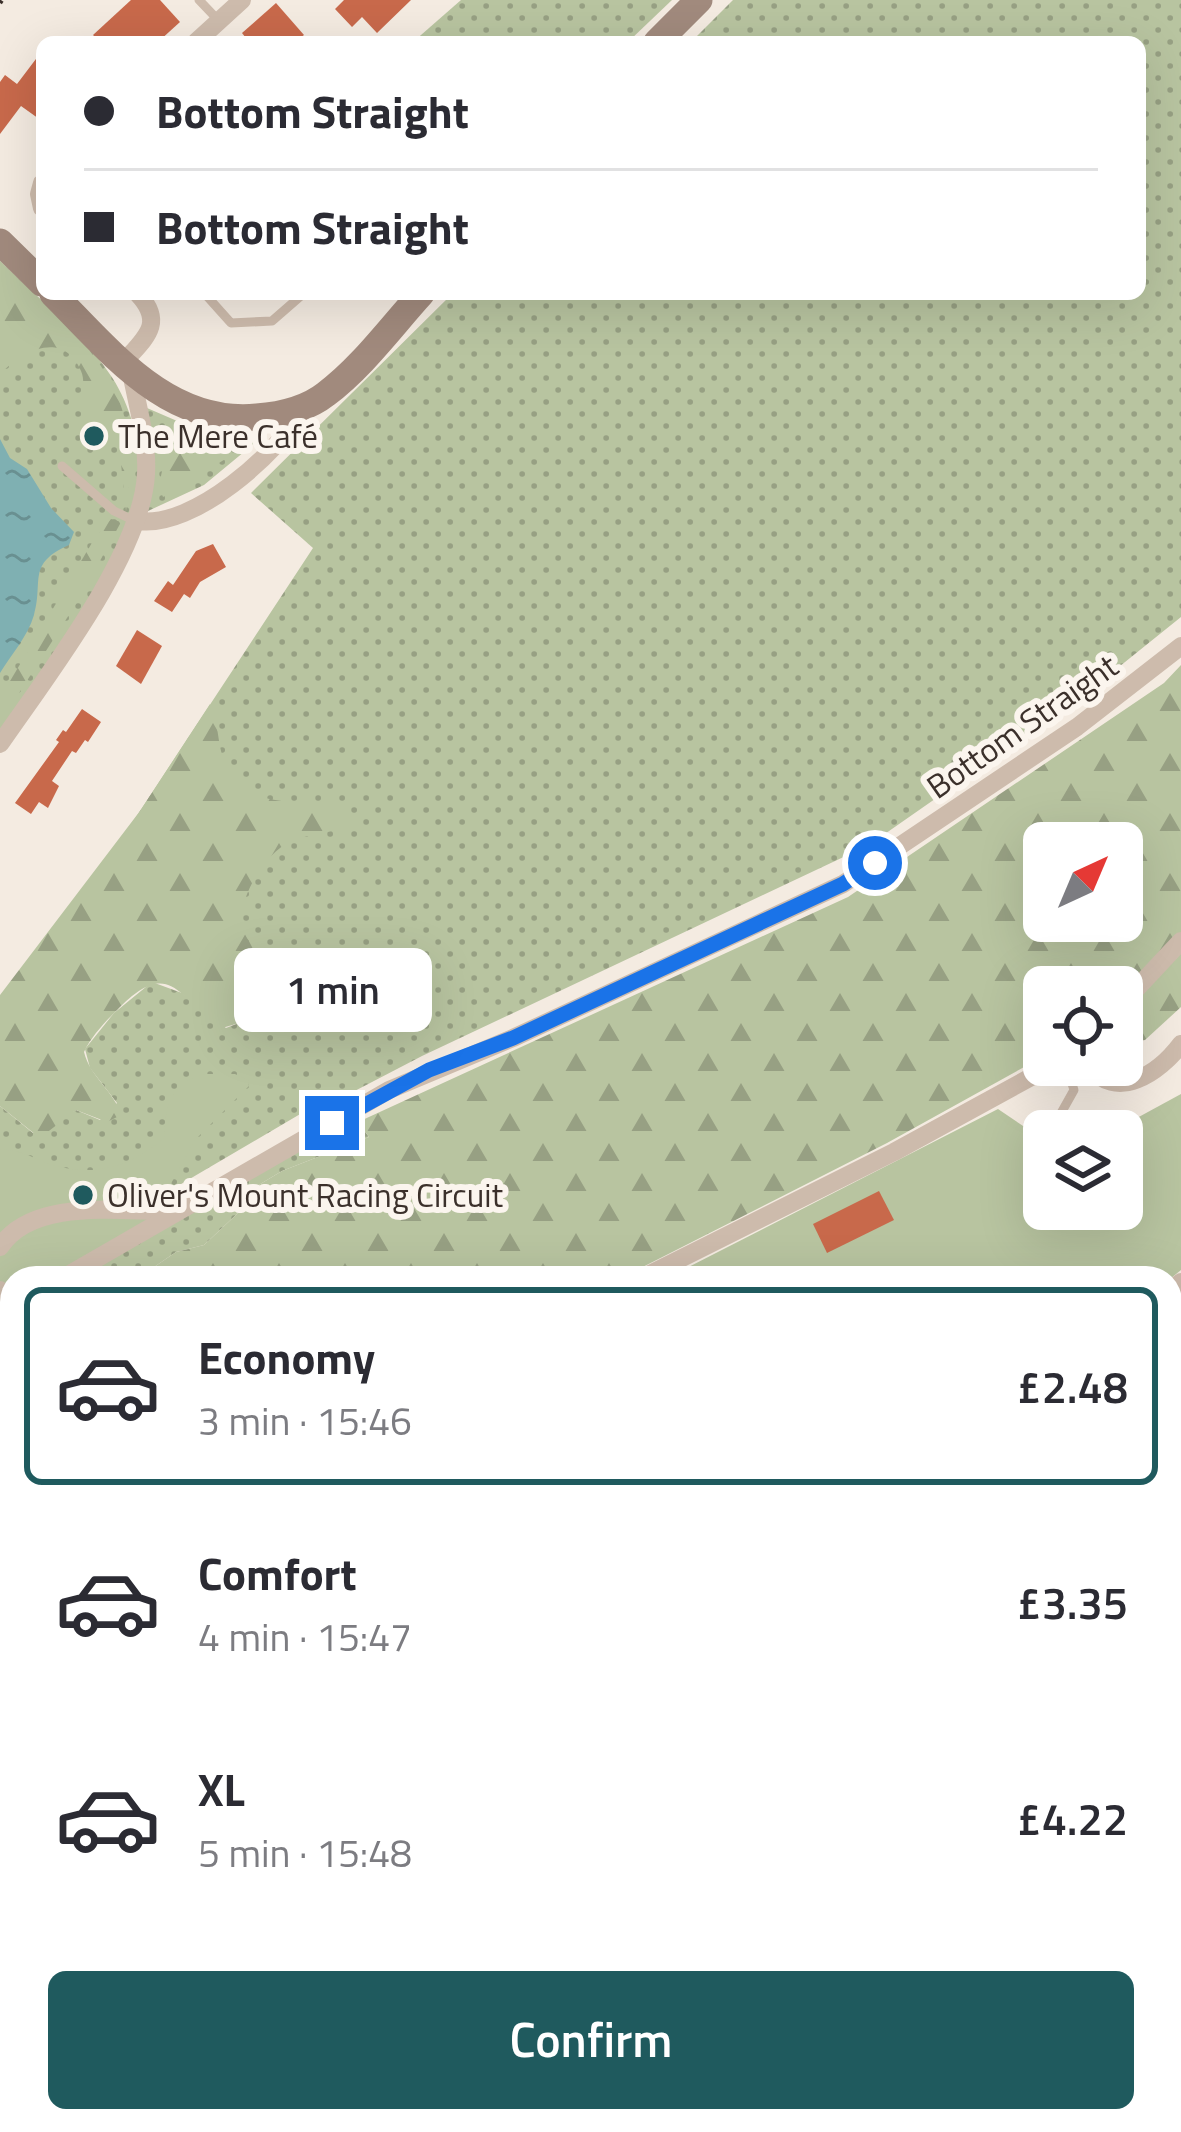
<!DOCTYPE html>
<meta charset="utf-8">
<style>
:root{--surface:#fff;--page:#f7f7f7;--text:#2b2b33;--muted:#7c7c81;--line:#e1e1e2;--accent:#1f5a5e}
body{margin:0;font-family:"Titillium Web",sans-serif;background:var(--page);color:var(--text);height:100vh;display:flex;flex-direction:column;font-size:45px;white-space:nowrap}
*{box-sizing:border-box;margin:0}
p{font-size:39px;color:var(--muted)}
.icon{flex:none;width:66px;height:66px;fill:none;stroke:currentColor;stroke-width:2;stroke-linecap:round;stroke-linejoin:round}
.map{position:relative;flex:1;overflow:hidden}
.details{position:absolute;left:0px;top:1266px;width:1182px;height:867px;display:flex;flex-direction:column;background:var(--surface);border-radius:36px 36px 0 0;box-shadow:0 12px 48px #0002}
.details>*{flex:none}
.banner{position:absolute;left:36px;top:36px;width:1110px;height:264px;border-radius:18px;box-shadow:0 12px 48px #0002;display:grid;align-content:center;height:264px;padding:0 48px;background:var(--surface)}
.needle{width:78px;rotate:44deg}
.controls{position:absolute;left:1023px;top:822px;display:grid;gap:24px}
.controls a{display:grid;place-items:center;width:120px;height:120px;border-radius:18px;background:var(--surface);box-shadow:0 12px 48px #0002;font-size:60px}
.end{position:absolute;width:54px;height:54px;margin:-27px;border:15px solid #1a73e8;background:#fff;box-shadow:0 0 0 6px #fff}
.from{border-radius:50%}
.bubble{position:absolute;height:84px;border-radius:18px;background:var(--surface);box-shadow:0 12px 48px #0002;font-size:39px;font-weight:600;line-height:84px;text-align:center}
.banner b{display:flex;align-items:center;gap:42px;height:114px;font-size:45px}
.banner b+b{border-top:3px solid var(--line)}
.banner i{width:30px;height:30px;background:var(--text)}
ul{padding:21px 0 0;list-style:none}
li{display:flex;align-items:center;gap:36px;height:198px;margin:0 24px 18px;padding:0 24px;border:6px solid transparent;border-radius:18px}
li div{flex:1}
li b{display:block;font-size:45px}
li em{font-style:normal;font-weight:600}
li.selected{border-color:var(--accent)}
li>.icon{width:108px;height:108px;stroke-width:1.5}
.cta{display:flex;gap:24px;margin-top:auto;padding:24px 48px}
.cta a{flex:1;height:138px;border-radius:18px;background:var(--accent);color:#fff;font-size:48px;font-weight:600;line-height:138px;text-align:center}
.map>svg:first-child{display:block}
</style>
<div class="map">
<svg width="1181" height="2132" viewBox="0 0 1181 2132">
<defs>
<pattern id="grass-dots" width="8" height="8" patternUnits="userSpaceOnUse" patternTransform="scale(3)"><rect width="8" height="8" fill="#b8c4a0"/><path d="M2 2h.1M6 6h.1" fill="none" stroke="#97a083" stroke-width="1.8" stroke-linecap="round"/></pattern>
<pattern id="forest-firs" width="22" height="20" patternUnits="userSpaceOnUse" patternTransform="scale(3)"><rect width="22" height="20" fill="#b8c4a0"/><path d="M5 1l3.5 6h-7zM16 11l3.5 6h-7z" fill="#97a083"/></pattern>
<pattern id="water-ripples" width="26" height="14" patternUnits="userSpaceOnUse" patternTransform="scale(3)"><rect width="26" height="14" fill="#7fb0b2"/><path d="M2 4q2-2 4 0t4 0M15 11q2-2 4 0t4 0" fill="none" stroke="#699091"/></pattern>
</defs>
<rect width="100%" height="100%" fill="#f4ebe1"/>
<g fill="url(#grass-dots)">
<polygon points="461,0 672,0 628,42 413,42"/>
<polygon points="733,0 1181,0 1181,617 1084,695 869,845 422,1056 347,1095 341,1090 176,1187 174,1192 62,1191 0,1216 0,1106 33,1133 76,1110 100,1120 117,1103 90,1068 85,1049 114,1013 152,982 182,993 226,1028 239,1023 246,1014 90,887 313,548 251,493 452,294 1140,294 1140,42 691,42"/>
<path d="M0,261C36,297 81,331 109,373C132,405 146,457 136,496C117,574 44,668 0,735Z"/>
<polygon points="147,408 198,430 252,435 256,442 204,485 148,511 152,473"/>
<polygon points="354,1117 369,1137 282,1171 257,1186 237,1214 204,1245 176,1252 138,1278 80,1278"/>
<polygon points="1181,1886 1181,2132 820,2132 837,2121 1170,2121 1170,1891"/>
</g>
<g fill="url(#forest-firs)" fill-rule="evenodd">
<path d="M0,261C84,344 147,380 126,511L118,435L83,410C81,397 86,382 81,371C63,329 23,351 0,374Z"/>
<polygon points="169,436 227,448 232,455 163,497 159,486"/>
<polygon points="111,519 121,522 81,596 0,723 0,698 96,536"/>
<path d="M1181,665V1007L1145,1040L1122,1044V987H1044V1056L887,1143L621,1278H138L176,1252L204,1245L237,1214L257,1186L282,1171L369,1137L358,1122L848,897L1164,683ZM1044,843H1122V921H1044Z"/>
<path d="M210,704C219,723 217,742 224,761C242,809 291,799 332,806L348,823C332,835 310,833 292,841C264,853 242,894 240,923C243,933 249,940 253,949C264,972 254,1004 239,1023L222,1028C178,1000 172,956 120,1007C107,1020 92,1035 84,1052C90,1077 115,1092 121,1115L107,1122L76,1110L45,1134L36,1135L0,1106V995L140,811Z"/>
<polygon points="1181,1309 1181,1552 1172,1557 1170,1318"/>
<polygon points="12,1439 12,1692 0,1698 0,1451"/>
<polygon points="304,2121 620,2121 599,2132 296,2132"/>
</g>
<g fill="#b8c4a0">
<path d="M206,1074H235L248,1080L249,1086L195,1140L151,1220L49,1278H12V1297L0,1318V1150C21,1148 36,1161 56,1166C99,1177 133,1165 165,1137C164,1104 172,1082 206,1074Z"/>
<polygon points="1181,1094 1181,1270 1170,1279 667,1278 998,1109 1044,1140 1044,1209 1122,1209 1122,1131 1113,1131"/>
<polygon points="12,1719 12,2121 261,2121 254,2132 0,2132 0,1725"/>
</g>
<path fill="url(#water-ripples)" d="M0,439L10,458L27,469L51,508L74,532L69,545C26,564 44,581 34,615C28,636 11,655 0,673Z"/>
<g fill="#c8694b">
<polygon points="131,0 160,0 180,22 158,42 100,42 93,35"/>
<polygon points="344,0 411,0 377,33 362,17 352,27 335,9"/>
<polygon points="276,3 304,35 295,42 249,42 242,33"/>
<polygon points="42,51 42,121 21,106 0,134 0,82 5,75 17,84"/>
<polygon points="213,544 226,567 200,582 190,598 184,594 172,612 154,601 168,581 173,585 196,551"/>
<polygon points="137,630 162,646 141,684 116,666"/>
<polygon points="82,709 101,722 88,742 85,740 76,753 72,751 52,781 59,786 48,808 39,802 31,814 15,803 59,742 56,740 63,730 66,732"/>
<polygon points="879,1191 894,1220 827,1253 813,1224"/>
</g>
<g fill="none" stroke-linecap="round" stroke-linejoin="round">
<g stroke="#cdbbac" stroke-width="9">
<polyline points="199,0 219,21"/>
<polyline points="205,294 231,323 272,321 303,294"/>
<polyline points="62,466 114,511 133,520"/>
<polyline points="1051,1131 1074,1090 1066,1065"/>
</g>
<g stroke="#cdbbac" stroke-width="18">
<polyline points="196,42 242,0"/>
<polyline points="42,183 39,194 42,208"/>
<path d="M123,363C144,339 166,324 138,294"/>
<path d="M138,521C194,529 278,453 305,407"/>
<path d="M0,744C46,677 142,554 146,474C148,440 137,405 131,372"/>
<polyline points="1122,1004 1181,941"/>
<path d="M1088,1065C1116,1103 1159,1073 1181,1044"/>
<path d="M0,1247C33,1197 122,1212 173,1211"/>
<polyline points="63,1278 389,1090 513,1038 843,884 1077,727 1181,646"/>
<polyline points="642,1278 894,1152 1053,1065"/>
<polyline points="0,1290 12,1315"/>
<polyline points="1170,1291 1181,1282"/>
<polyline points="0,1706 12,1701"/>
<polyline points="1170,1867 1181,1863"/>
<polyline points="269,2132 277,2121"/>
<polyline points="525,2132 544,2121"/>
<polyline points="613,2132 629,2121"/>
</g>
<g stroke="#a18a7d" stroke-width="27">
<polyline points="657,42 699,0"/>
<polyline points="0,242 42,283"/>
<path d="M53,294C110,351 168,426 257,417C281,415 307,409 326,394C362,367 391,327 421,294"/>
</g>
<polyline stroke="#3b302b" stroke-width="4.5" stroke-dasharray="3 9" stroke-linecap="butt" points="0,3 2,0"/>
</g>
<g fill="none" stroke-linecap="round" stroke-linejoin="round">
<polyline stroke="#1a73e8" stroke-width="15" points="332,1123 429,1070 513,1038 843,884 875,863"/>
</g>
<g fill="#1f5a5e" stroke="#fbf5ee" stroke-width="4.5">
<circle cx="94" cy="436" r="12"/>
<circle cx="83" cy="1195" r="12"/>
</g>
<g text-anchor="middle" stroke-width="12" stroke-linejoin="round" paint-order="stroke">
<g font-size="33" fill="#3b302b" stroke="#fbf5ee" text-anchor="start">
<text x="118" y="448">The Mere Café</text>
<text x="107" y="1207">Oliver's Mount Racing Circuit</text>
</g>
<g font-size="33" fill="#3b302b" stroke="#fbf5ee">
<text transform="translate(1022 726) rotate(-35)" y="12">Bottom Straight</text>
</g>
</g>
</svg>
<div class="controls">
<a><svg class="needle" viewBox="-14 -14 28 28"><path d="M0-13l5 13h-10z" fill="#e53935"/><path d="M0 13l5-13h-10z" fill="#7c7c81"/></svg></a>
<a><svg class="icon" aria-label="locate" viewBox="0 0 24 24"><circle cx="12" cy="12" r="6"/><path d="M12 2v4M12 18v4M2 12h4M18 12h4"/></svg></a>
<a><svg class="icon" aria-label="layers" viewBox="0 0 24 24"><path d="M12 4l9 5-9 5-9-5zM3 14l9 5 9-5"/></svg></a>
</div>
<i class="end from" style="left:875px;top:863px"></i>
<i class="end" style="left:332px;top:1123px"></i>
<div class="bubble" style="left:234px;top:948px;width:198px">1 min</div>
<div class="banner">
<b><i class="from"></i>Bottom Straight</b>
<b><i></i>Bottom Straight</b>
</div>
<section class="details">
<ul>
<li class="selected"><svg class="icon" aria-label="car" viewBox="0 0 24 24"><path d="M5 17H2v-5l4-1 3-4h7l3 4 3 1v5h-3M9 17h6M6 11h13"/><circle cx="7" cy="17" r="2"/><circle cx="17" cy="17" r="2"/></svg><div><b>Economy</b><p>3 min · 15:46</p></div><em>£2.48</em></li>
<li><svg class="icon" aria-label="car" viewBox="0 0 24 24"><path d="M5 17H2v-5l4-1 3-4h7l3 4 3 1v5h-3M9 17h6M6 11h13"/><circle cx="7" cy="17" r="2"/><circle cx="17" cy="17" r="2"/></svg><div><b>Comfort</b><p>4 min · 15:47</p></div><em>£3.35</em></li>
<li><svg class="icon" aria-label="car" viewBox="0 0 24 24"><path d="M5 17H2v-5l4-1 3-4h7l3 4 3 1v5h-3M9 17h6M6 11h13"/><circle cx="7" cy="17" r="2"/><circle cx="17" cy="17" r="2"/></svg><div><b>XL</b><p>5 min · 15:48</p></div><em>£4.22</em></li>
</ul>
<div class="cta"><a>Confirm</a></div>
</section>
</div>
